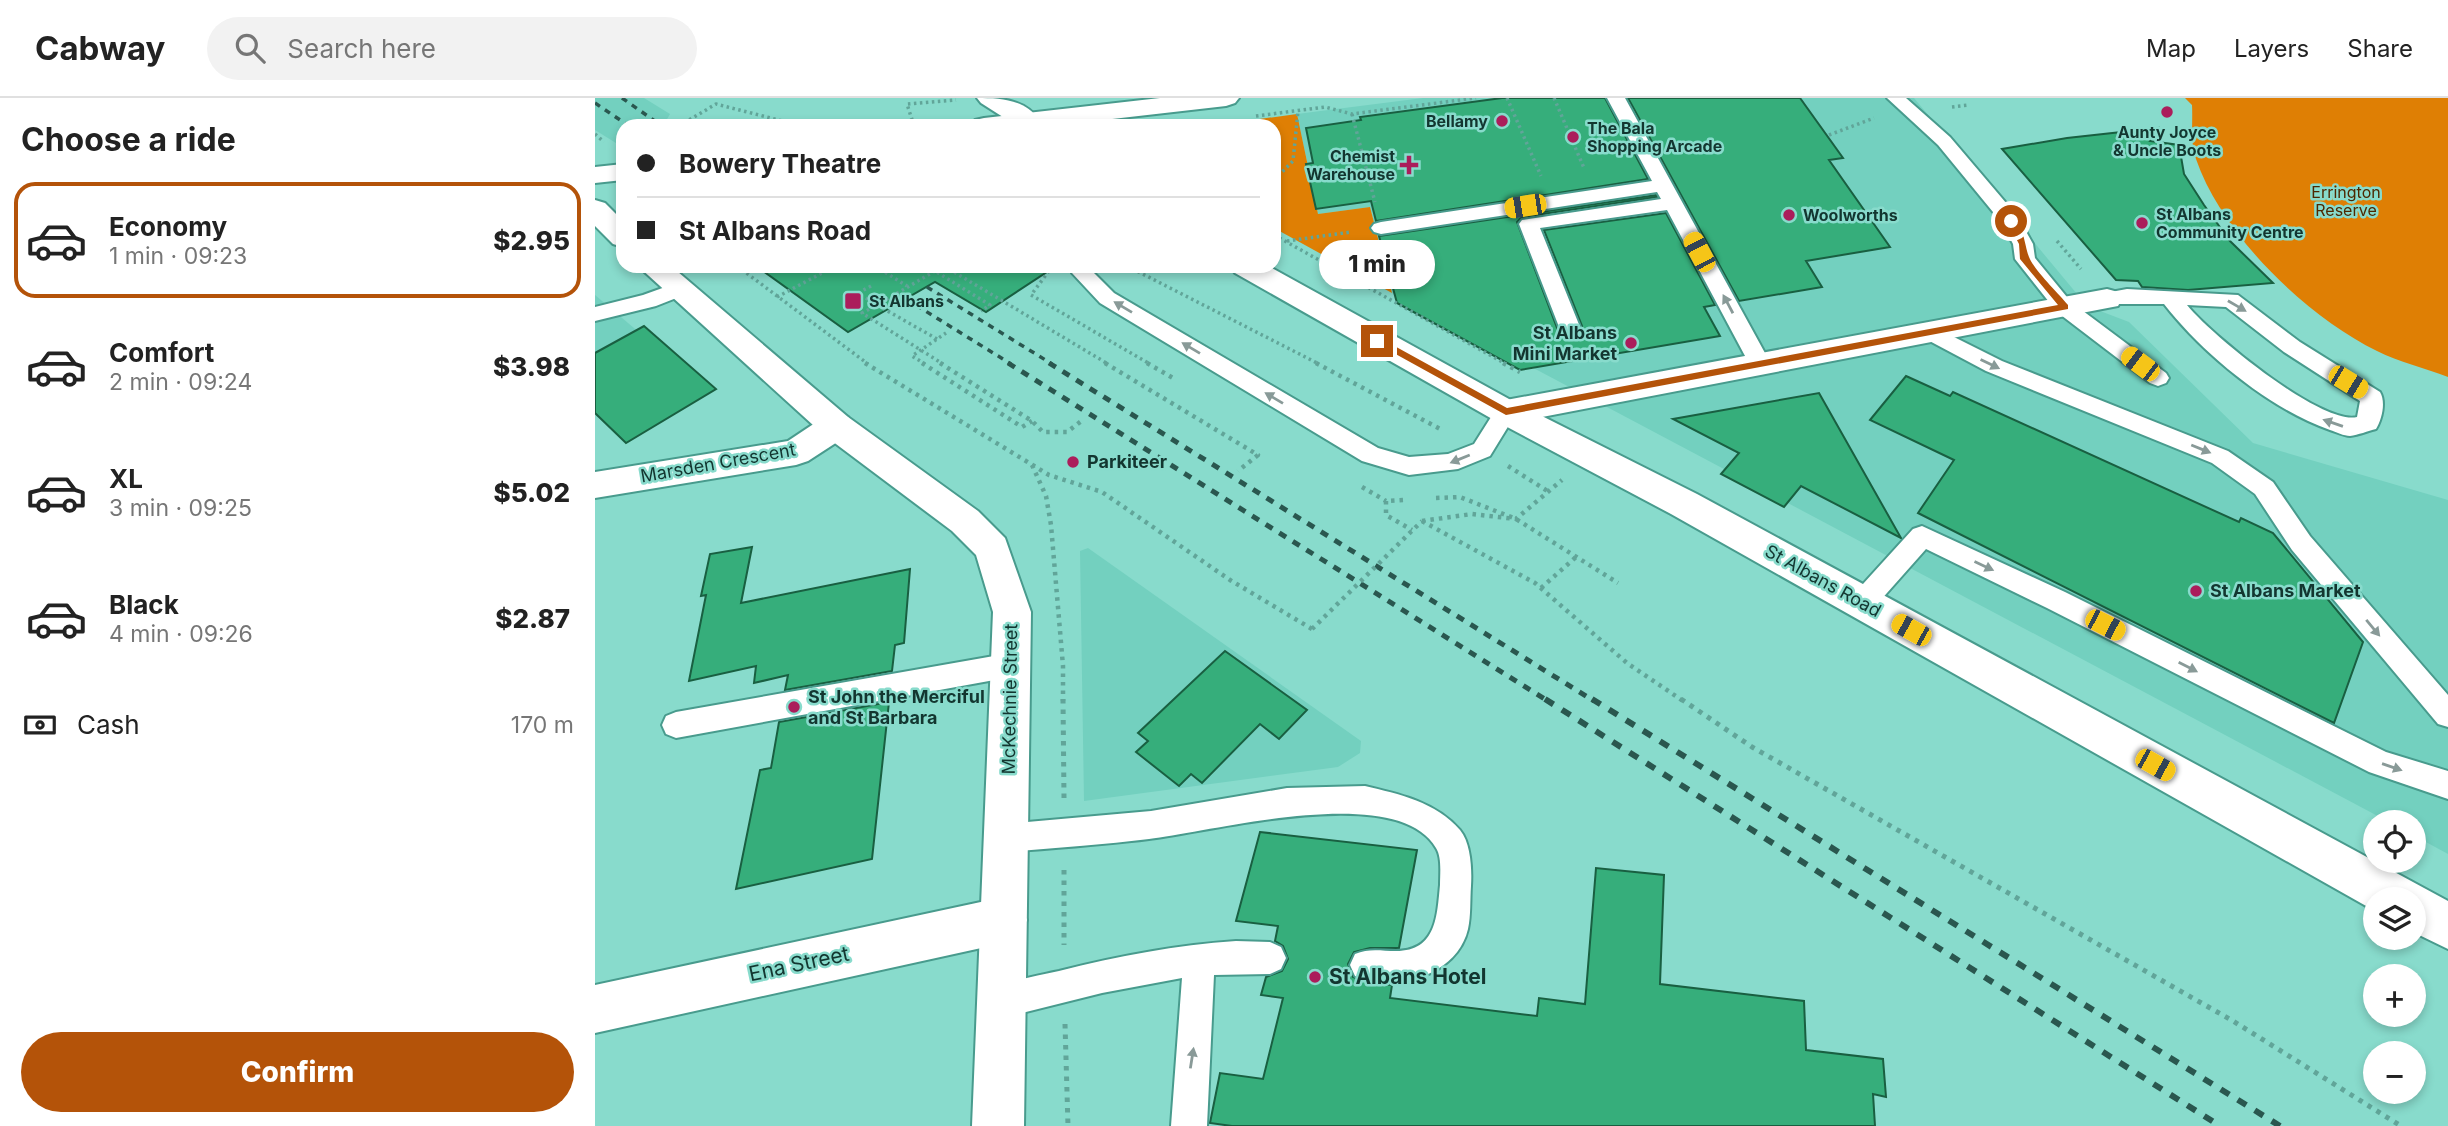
<!DOCTYPE html>
<meta charset="utf-8">
<style>
:root{--surface:#fff;--page:#f2f2f2;--text:#222;--muted:#767676;--line:#e0e0e0;--accent:#b45309}
body{margin:0;font-family:Inter,sans-serif;background:var(--page);color:var(--text);height:100vh;display:flex;flex-direction:column;font-size:26px;white-space:nowrap}
*{box-sizing:border-box;margin:0}
p{font-size:23px;color:var(--muted)}
.icon{flex:none;width:38px;height:38px;fill:none;stroke:currentColor;stroke-width:2;stroke-linecap:round;stroke-linejoin:round}
.map{position:relative;flex:1;overflow:hidden}
.side{display:flex;flex-direction:column;background:var(--surface);width:595px}
.side>*{flex:none}
.guide{position:absolute;left:21px;top:21px;width:665px;height:154px;border-radius:21px;box-shadow:0 4px 10px #0003;display:grid;align-content:center;height:154px;padding:0 21px;background:var(--surface)}
.fabs{position:absolute;left:1768px;top:712px;display:grid;gap:14px}
.fabs a{display:grid;place-items:center;width:63px;height:63px;border-radius:50%;background:var(--surface);box-shadow:0 4px 10px #0003;font-size:35px}
.end{position:absolute;width:32px;height:32px;margin:-16px;border:9px solid #b45309;background:#fff;box-shadow:0 0 0 4px #fff}
.from{border-radius:50%}
.bubble{position:absolute;height:49px;border-radius:24px;background:var(--surface);box-shadow:0 4px 10px #0003;font-size:23px;font-weight:800;line-height:49px;text-align:center}
.car{position:absolute;width:21px;height:42px;margin:-21px -10px;border-radius:9px;box-shadow:0 0 5px 2px #0007;background:linear-gradient(#f5c518 24%,#345 0 40%,#f5c518 0 76%,#345 0 86%,#f5c518 0)}
.guide b{display:flex;align-items:center;gap:24px;height:66px;font-size:26px}
.guide b+b{border-top:2px solid var(--line)}
.guide i{width:18px;height:18px;background:var(--text)}
ul{padding:0;list-style:none}
li{display:flex;align-items:center;gap:21px;height:116px;margin:0 14px 10px;padding:0 7px;border:4px solid transparent;border-radius:21px}
li div{flex:1}
li b{display:block;font-size:26px}
li em{font-style:normal;font-weight:800}
li.active{border-color:var(--accent)}
li>.icon{width:63px;height:63px;stroke-width:1.5}
h2{padding:0 21px;font-size:32px;line-height:84px}
.pay{display:flex;align-items:center;gap:18px;height:77px;padding:0 21px;font-size:26px}
.pay p{margin-inline-start:auto}
.primary-button{display:flex;gap:14px;margin-top:auto;padding:14px 21px}
.primary-button a{flex:1;height:80px;border-radius:42px;background:var(--accent);color:#fff;font-size:28px;font-weight:800;line-height:80px;text-align:center}
header{display:flex;align-items:center;gap:42px;box-sizing:border-box;height:98px;padding:0 35px;background:var(--surface);border-bottom:2px solid var(--line)}
header strong{font-size:33px}
nav{display:flex;gap:38px;margin-inline-start:auto;font-size:24px}
.search{width:490px;height:63px;background:var(--page);display:flex;align-items:center;gap:18px;box-sizing:border-box;padding:0 24px;border-radius:38px;color:var(--muted);font-size:26px}
main{display:flex;flex:1;min-height:0}
.map>svg:first-child{display:block}
</style>
<header>
<strong>Cabway</strong>
<div class="search"><svg class="icon" aria-label="search" viewBox="0 0 24 24"><circle cx="10" cy="10" r="6"/><path d="M15 15l6 6"/></svg>Search here</div>
<nav><a>Map</a><a>Layers</a><a>Share</a></nav>
</header>
<main>
<section class="side">
<h2>Choose a ride</h2>
<ul>
<li class="active"><svg class="icon" aria-label="car" viewBox="0 0 24 24"><path d="M5 17H2v-5l4-1 3-4h7l3 4 3 1v5h-3M9 17h6M6 11h13"/><circle cx="7" cy="17" r="2"/><circle cx="17" cy="17" r="2"/></svg><div><b>Economy</b><p>1 min · 09:23</p></div><em>$2.95</em></li>
<li><svg class="icon" aria-label="car" viewBox="0 0 24 24"><path d="M5 17H2v-5l4-1 3-4h7l3 4 3 1v5h-3M9 17h6M6 11h13"/><circle cx="7" cy="17" r="2"/><circle cx="17" cy="17" r="2"/></svg><div><b>Comfort</b><p>2 min · 09:24</p></div><em>$3.98</em></li>
<li><svg class="icon" aria-label="car" viewBox="0 0 24 24"><path d="M5 17H2v-5l4-1 3-4h7l3 4 3 1v5h-3M9 17h6M6 11h13"/><circle cx="7" cy="17" r="2"/><circle cx="17" cy="17" r="2"/></svg><div><b>XL</b><p>3 min · 09:25</p></div><em>$5.02</em></li>
<li><svg class="icon" aria-label="car" viewBox="0 0 24 24"><path d="M5 17H2v-5l4-1 3-4h7l3 4 3 1v5h-3M9 17h6M6 11h13"/><circle cx="7" cy="17" r="2"/><circle cx="17" cy="17" r="2"/></svg><div><b>Black</b><p>4 min · 09:26</p></div><em>$2.87</em></li>
</ul>
<div class="pay"><svg class="icon" aria-label="cash" viewBox="0 0 24 24"><path d="M3 7h18v10H3z"/><circle cx="12" cy="12" r="2"/></svg>Cash<p>170 m</p></div>
<div class="primary-button"><a>Confirm</a></div>
</section>
<div class="map">
<svg width="1853" height="1028" viewBox="0 0 1853 1028">
<rect width="100%" height="100%" fill="#88dbcc"/>
<g fill="#73d0bf">
<polygon points="0,0 49,0 75,16 68,28 28,28 28,44 21,45 0,32"/>
<polygon points="828,0 1319,0 1492,208 1534,224 1658,345 1853,402 1853,756 1818,737 1818,724 1794,724 797,195 775,109 723,116 702,16"/>
<polygon points="0,197 46,236 0,259"/>
<polygon points="493,450 766,643 765,655 743,669 489,703 485,453"/>
</g>
<g fill="#df7f04">
<path d="M1590,0H1853V279C1830,270 1804,264 1782,253C1711,218 1627,137 1601,61C1595,45 1598,24 1597,7Z"/>
<polygon points="702,16 723,116 775,109 797,195 679,130 679,28 613,28"/>
</g>
<g fill="#36ae7b" stroke="#195f41" stroke-width="2">
<polygon points="907,0 1010,0 1053,81 781,123 776,103 721,111 711,66 718,65 711,30 766,22 765,19"/>
<polygon points="1033,0 1205,0 1248,60 1234,62 1295,149 1211,163 1227,189 1144,203"/>
<polygon points="1563,30 1555,43 1584,47 1589,76 1609,107 1635,143 1678,185 1593,192 1547,189 1543,183 1521,182 1407,51 1472,40"/>
<polygon points="1061,97 1062,99 927,119 922,124 964,235 982,237 987,228 949,132 1071,115 1120,207 1109,209 1125,238 925,272 802,205 784,138"/>
<polygon points="161,168 461,168 391,214 340,184 253,234"/>
<polygon points="49,228 121,291 31,345 0,315 0,255"/>
<polygon points="1311,278 1355,298 1358,294 1644,424 1646,420 1678,435 1768,544 1739,625 1323,415 1359,362 1275,322"/>
<polygon points="1224,295 1306,440 1206,388 1189,409 1126,376 1144,355 1078,321"/>
<polygon points="157,449 146,505 315,471 309,545 300,547 297,573 190,592 193,577 159,585 161,568 94,583 111,497 106,498 115,456"/>
<polygon points="630,553 712,612 684,641 665,626 607,685 596,676 584,688 541,654 553,643 543,635"/>
<polygon points="294,604 277,761 141,791 165,672 176,670 184,624"/>
<polygon points="665,734 822,752 804,850 775,850 759,854 753,866 758,879 775,885 797,887 795,900 942,918 944,900 990,906 1001,770 1069,777 1065,886 1209,903 1211,952 1288,961 1291,999 1278,996 1280,1028 637,1028 615,1025 625,975 668,981 688,900 666,897 671,879 687,873 693,861 688,848 680,843 683,828 641,823"/>
</g>
<g fill="none" stroke-linecap="round" stroke-linejoin="round">
<g stroke="#489b8d" stroke-width="4">
<g id="service">
<polygon points="1012,0 1030,0 1176,266 1173,271 1165,274 1157,271 1072,112 945,130 985,229 982,234 966,234 924,126 927,122 1066,101 1062,94 786,136 779,134 776,130 779,126 786,124 1057,83"/>
<polygon points="1292,0 1311,0 1355,39 1423,119 1438,146 1440,160 1476,204 1571,275 1574,280 1571,285 1563,288 1555,285 1462,214 1420,161 1418,146 1407,125 1343,47"/>
<polygon points="482,168 502,168 498,174 519,195 783,350 814,359 853,356 879,346 903,308 911,306 919,308 922,314 895,358 863,371 814,377 767,363 505,205 477,175"/>
<polygon points="87,183 94,185 97,190 94,195 61,208 0,223 0,209 48,197"/>
<path d="M1532,191L1643,197L1705,244L1785,294C1791,304 1787,321 1781,331C1773,333 1763,337 1755,338C1749,338 1741,334 1735,332C1675,311 1608,256 1569,206H1505L1502,201L1505,196ZM1592,207L1631,209L1689,254L1765,303L1762,319C1727,328 1615,236 1592,207Z"/>
<polygon points="1335,227 1407,263 1633,353 1678,384 1715,438 1853,597 1853,629 1843,626 1697,452 1660,396 1617,365 1391,273 1327,239 1324,234 1327,229"/>
<polygon points="1327,428 1470,494 1791,654 1853,673 1853,701 1774,674 1452,510 1331,451 1276,513 1267,516 1258,513 1254,505 1258,497 1318,431"/>
<polygon points="416,555 426,559 430,567 426,575 416,579 81,640 71,636 67,627 71,618 81,614"/>
<path d="M770,688C804,696 841,704 865,732C876,745 877,772 876,788C875,802 876,818 873,831C862,878 800,895 760,878L755,867L760,856C774,850 786,853 801,853C842,853 842,817 845,787C845,776 847,759 841,750C802,683 617,734 554,741C507,747 459,750 411,754L400,750L396,740L400,730L411,726L556,713L692,690Z"/>
<path d="M641,843L675,844L686,849L691,860L686,871L675,876L619,877L612,1028H576L587,880L507,895L407,920L395,915L390,903L395,891C417,882 441,878 464,873C523,858 581,847 641,843Z"/>
</g>
</g>
<g stroke="#489b8d" stroke-width="4">
<g id="minor">
<polygon points="1512,191 1523,194 1527,201 1523,208 911,326 899,322 894,314 899,306 911,302"/>
<polygon points="241,316 253,319 258,328 253,337 213,363 201,367 0,400 0,374 193,343 229,319"/>
<polygon points="409,799 425,806 432,822 425,838 409,845 0,935 0,887"/>
</g>
</g>
<g stroke="#489b8d" stroke-width="4">
<g id="tertiary">
<path d="M382,0C405,0 430,1 444,22L438,28H422L386,5Z"/>
<polygon points="0,102 10,105 28,123 28,149 18,146 0,128"/>
<polygon points="43,168 76,168 253,319 383,413 410,440 436,514 429,1028 377,1028 398,514 381,457 357,433 229,337"/>
</g>
</g>
<g stroke="#489b8d" stroke-width="4">
<g id="secondary">
<polygon points="565,0 644,0 640,5 631,8 456,28 376,28 380,22 389,20"/>
<polygon points="28,66 28,82 0,85 0,69"/>
<polygon points="635,168 673,168 923,306 1102,396 1853,803 1853,851 1818,834 1818,802 1780,802 1780,813 1076,416 899,322 640,175"/>
</g>
</g>
<g stroke="#61a599" stroke-width="3.5" stroke-dasharray="2.5 3.5" stroke-linecap="butt">
<polyline points="912,0 946,78"/>
<polyline points="959,0 989,70"/>
<polyline points="1357,9 1374,7"/>
<polyline points="757,16 780,104"/>
<polyline points="661,18 730,9 757,16 881,0"/>
<polyline points="84,28 121,6 203,27"/>
<polyline points="319,28 312,6 361,2"/>
<polyline points="0,36 9,44"/>
<polyline points="1234,37 1279,20"/>
<polyline points="679,82 698,63 703,13"/>
<polyline points="679,137 911,266"/>
<polyline points="692,143 756,134"/>
<polyline points="1462,143 1486,171"/>
<polyline points="142,168 273,266"/>
<polyline points="280,168 312,188"/>
<polyline points="348,168 340,173 395,207 386,213"/>
<polyline points="349,168 513,266"/>
<polyline points="532,168 724,266"/>
<polyline points="454,173 436,197 555,266"/>
<polyline points="276,188 263,195 282,207 340,173 333,168"/>
<polyline points="182,199 240,168"/>
<polyline points="342,241 282,207 267,215 348,266"/>
<polyline points="330,266 317,258 351,235"/>
</g>
<g stroke="#61a599" stroke-width="4.5" stroke-dasharray="3.5 5" stroke-linecap="butt">
<polyline points="270,265 454,377 507,394 635,482 717,531"/>
<polyline points="327,265 427,329 437,323"/>
<polyline points="345,265 437,323 448,334 472,334 489,321"/>
<polyline points="510,265 663,357 643,373"/>
<polyline points="552,265 578,280"/>
<polyline points="721,265 847,332"/>
<polyline points="908,265 925,274"/>
<polyline points="437,367 451,398 456,427 468,568 468,603"/>
<polyline points="913,368 954,394"/>
<polyline points="767,389 791,403"/>
<polyline points="841,400 865,399 921,421 1023,485"/>
<polyline points="808,402 791,403 791,417 817,432"/>
<polyline points="827,423 940,485 1032,565 1088,603"/>
<polyline points="827,423 877,416 921,421 967,382"/>
<polyline points="946,490 981,459"/>
</g>
<g stroke="#61a599" stroke-width="5" stroke-dasharray="4.5 6" stroke-linecap="butt">
<polyline points="468,601 469,700"/>
<polyline points="1086,601 1157,649 1638,923 1806,1028"/>
<polyline points="469,772 469,847"/>
<polyline points="470,926 473,1028"/>
</g>
<use href="#service" fill="#fff" fill-rule="evenodd"/>
<use href="#minor" fill="#fff" fill-rule="evenodd"/>
<use href="#tertiary" fill="#fff" fill-rule="evenodd"/>
<use href="#secondary" fill="#fff" fill-rule="evenodd"/>
<g stroke="#2a574f" stroke-width="3.5" stroke-dasharray="6 6" stroke-linecap="butt">
<polyline points="27,0 67,28"/>
<polyline points="0,5 34,28"/>
<polyline points="332,189 457,266"/>
<polyline points="311,201 416,266"/>
</g>
<g stroke="#2a574f" stroke-width="5" stroke-dasharray="8 8" stroke-linecap="butt">
<polyline points="413,265 953,603"/>
<polyline points="454,265 999,603"/>
</g>
<g stroke="#2a574f" stroke-width="6" stroke-dasharray="10 10" stroke-linecap="butt">
<polyline points="950,601 1625,1028"/>
<polyline points="997,601 1685,1028"/>
</g>
<polyline stroke="#61a599" stroke-width="4.5" stroke-dasharray="3.5 5" stroke-linecap="butt" points="717,531 827,423"/>
</g>
<defs><path id="oneway-solid" d="M-6-.8H1V-3.2L6.5 0L1 3.2V.8H-6Z" transform="scale(1.75)"/></defs>
<g fill="#899a98">
<use href="#oneway-solid" transform="translate(1133 206) rotate(-118)"/>
<use href="#oneway-solid" transform="translate(1642 208) rotate(30)"/>
<use href="#oneway-solid" transform="translate(528 209) rotate(-149)"/>
<use href="#oneway-solid" transform="translate(596 250) rotate(-149)"/>
<use href="#oneway-solid" transform="translate(1395 266) rotate(26)"/>
<use href="#oneway-solid" transform="translate(679 300) rotate(-149)"/>
<use href="#oneway-solid" transform="translate(1738 325) rotate(-161)"/>
<use href="#oneway-solid" transform="translate(1606 351) rotate(22)"/>
<use href="#oneway-solid" transform="translate(865 361) rotate(158)"/>
<use href="#oneway-solid" transform="translate(1389 468) rotate(25)"/>
<use href="#oneway-solid" transform="translate(1778 530) rotate(50)"/>
<use href="#oneway-solid" transform="translate(1593 569) rotate(27)"/>
<use href="#oneway-solid" transform="translate(1797 669) rotate(19)"/>
<use href="#oneway-solid" transform="translate(597 960) rotate(-81)"/>
</g>
<path fill="#b45309" d="M1416,120C1430,129 1429,146 1434,159C1439,172 1463,195 1473,207V211L911,317L777,243L785,240L912,310L1463,207L1425,161L1424,146L1412,123Z"/>
<g fill="#ab1d5b" stroke="#88dbcc" stroke-width="2.5">
<circle cx="1572" cy="14" r="7"/>
<circle cx="907" cy="23" r="7"/>
<circle cx="978" cy="39" r="7"/>
<path d="M810.5 56.5h7v7h7v7h-7v7h-7v-7h-7v-7h7z"/>
<circle cx="1194" cy="117" r="7"/>
<circle cx="1547" cy="125" r="7"/>
<rect x="249" y="194" width="18" height="18" rx="3.5"/>
<circle cx="1036" cy="245" r="7"/>
<circle cx="478" cy="364" r="7"/>
<circle cx="1601" cy="493" r="7"/>
<circle cx="199" cy="609" r="7"/>
<circle cx="720" cy="879" r="7"/>
</g>
<g text-anchor="middle" stroke-width="5" stroke-linejoin="round" paint-order="stroke">
<g font-size="16" font-weight="bold" fill="#133630" stroke="#88dbcc" text-anchor="start">
<text x="893" y="29" text-anchor="end">Bellamy</text>
<text x="992" y="36">The Bala<tspan x="992" dy="18">Shopping Arcade</tspan></text>
<text x="1572" y="40" text-anchor="middle">Aunty Joyce<tspan x="1572" dy="18">&amp; Uncle Boots</tspan></text>
<text x="800" y="64" text-anchor="end">Chemist<tspan x="800" dy="18">Warehouse</tspan></text>
<text x="1561" y="122">St Albans<tspan x="1561" dy="18">Community Centre</tspan></text>
<text x="1208" y="123">Woolworths</text>
<text x="274" y="209">St Albans</text>
</g>
<g font-size="16" fill="#4e2800" stroke="#88dbcc">
<text x="1751" y="100">Errington<tspan x="1751" dy="18">Reserve</tspan></text>
</g>
<g font-size="18" font-weight="bold" fill="#133630" stroke="#88dbcc" text-anchor="start">
<text x="1022" y="241" text-anchor="end">St Albans<tspan x="1022" dy="21">Mini Market</tspan></text>
<text x="492" y="370">Parkiteer</text>
<text x="1615" y="499">St Albans Market</text>
<text x="213" y="605">St John the Merciful<tspan x="213" dy="21">and St Barbara</tspan></text>
</g>
<g font-size="18" fill="#133630" stroke="#88dbcc">
<text transform="translate(123 365) rotate(-10)" y="6">Marsden Crescent</text>
<text transform="translate(1228 483) rotate(29)" y="6">St Albans Road</text>
<text transform="translate(415 601) rotate(-89)" y="6">McKechnie Street</text>
</g>
<g font-size="21" fill="#133630" stroke="#88dbcc">
<text transform="translate(204 866) rotate(-12)" y="7">Ena Street</text>
</g>
<g font-size="21" font-weight="bold" fill="#133630" stroke="#88dbcc" text-anchor="start">
<text x="734" y="886">St Albans Hotel</text>
</g>
</g>
</svg>
<div class="fabs">
<a><svg class="icon" aria-label="locate" viewBox="0 0 24 24"><circle cx="12" cy="12" r="6"/><path d="M12 2v4M12 18v4M2 12h4M18 12h4"/></svg></a>
<a><svg class="icon" aria-label="layers" viewBox="0 0 24 24"><path d="M12 4l9 5-9 5-9-5zM3 14l9 5 9-5"/></svg></a>
<a>+</a>
<a>−</a>
</div>
<i class="end from" style="left:1416px;top:123px"></i>
<i class="end" style="left:782px;top:243px"></i>
<div class="bubble" style="left:724px;top:142px;width:116px">1 min</div>
<i class="car" style="left:930px;top:108px;rotate:261deg"></i>
<i class="car" style="left:1104px;top:154px;rotate:332deg"></i>
<i class="car" style="left:1545px;top:266px;rotate:307deg"></i>
<i class="car" style="left:1753px;top:284px;rotate:121deg"></i>
<i class="car" style="left:1510px;top:527px;rotate:117deg"></i>
<i class="car" style="left:1316px;top:532px;rotate:299deg"></i>
<i class="car" style="left:1560px;top:667px;rotate:119deg"></i>
<div class="guide">
<b><i class="from"></i>Bowery Theatre</b>
<b><i></i>St Albans Road</b>
</div>
</div>
</main>
